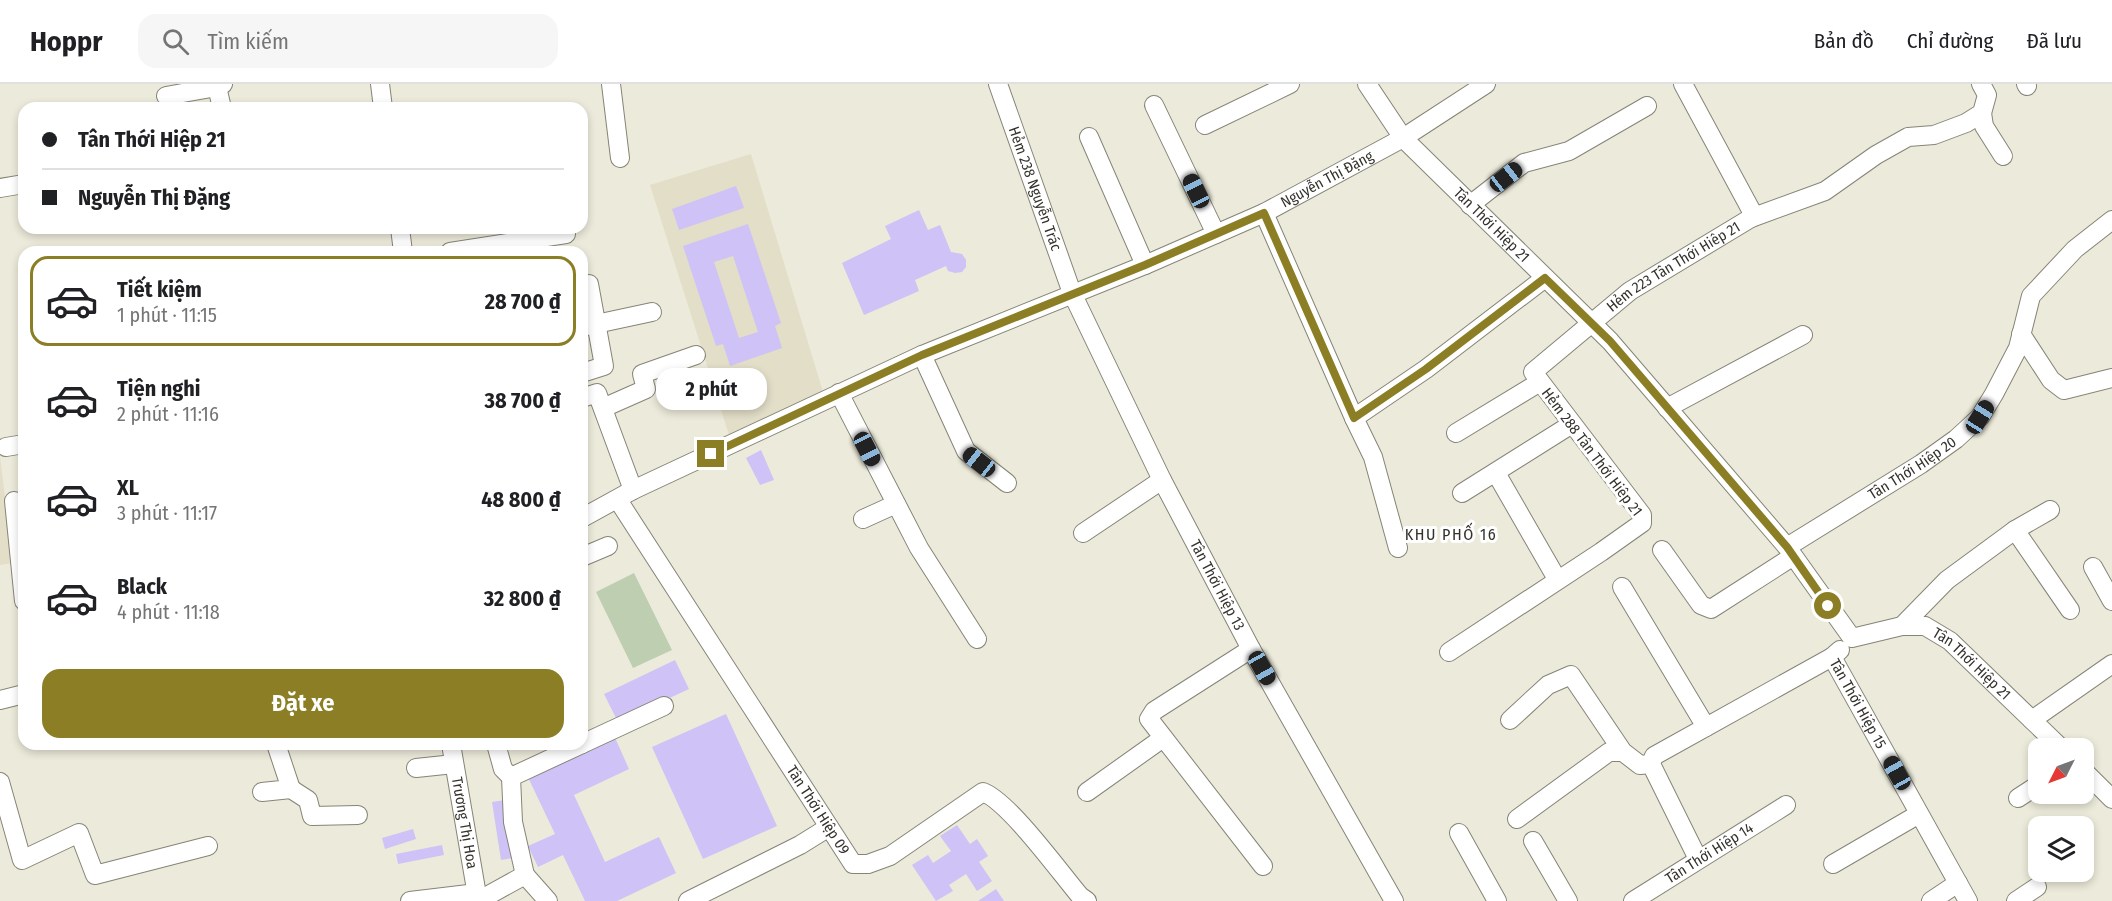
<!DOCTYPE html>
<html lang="vi">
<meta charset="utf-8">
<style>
:root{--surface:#fff;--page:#f6f6f6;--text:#202124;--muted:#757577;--line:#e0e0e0;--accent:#8b7e24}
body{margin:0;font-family:"Fira Sans Condensed",sans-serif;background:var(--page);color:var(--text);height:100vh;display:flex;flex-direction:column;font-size:22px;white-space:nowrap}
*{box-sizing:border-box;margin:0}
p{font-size:20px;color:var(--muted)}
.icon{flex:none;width:33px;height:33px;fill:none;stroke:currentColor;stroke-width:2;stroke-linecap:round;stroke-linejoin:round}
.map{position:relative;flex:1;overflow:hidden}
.panel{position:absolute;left:18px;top:162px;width:570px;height:504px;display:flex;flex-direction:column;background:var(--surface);border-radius:18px;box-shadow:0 3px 9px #0003}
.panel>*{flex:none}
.banner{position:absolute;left:18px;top:18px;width:570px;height:132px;border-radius:18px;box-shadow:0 3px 9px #0003;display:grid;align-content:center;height:132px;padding:0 24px;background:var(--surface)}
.needle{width:39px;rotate:228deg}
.controls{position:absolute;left:2028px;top:654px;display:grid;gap:12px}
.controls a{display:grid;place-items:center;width:66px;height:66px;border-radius:12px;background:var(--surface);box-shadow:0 3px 9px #0003;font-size:30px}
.end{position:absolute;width:27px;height:27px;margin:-14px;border:8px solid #8b7e24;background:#fff;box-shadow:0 0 0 3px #fff}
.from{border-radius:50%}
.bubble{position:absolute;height:42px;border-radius:18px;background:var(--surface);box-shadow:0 3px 9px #0003;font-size:20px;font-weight:700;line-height:42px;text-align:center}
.car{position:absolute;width:18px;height:36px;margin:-18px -9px;border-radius:8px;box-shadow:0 0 4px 2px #0007;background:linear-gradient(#222 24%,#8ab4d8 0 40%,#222 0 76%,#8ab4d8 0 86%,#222 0)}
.banner b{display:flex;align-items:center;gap:21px;height:57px;font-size:22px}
.banner b+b{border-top:2px solid var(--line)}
.banner i{width:15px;height:15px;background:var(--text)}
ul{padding:10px 0 0;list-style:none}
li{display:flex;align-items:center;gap:18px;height:90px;margin:0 12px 9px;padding:0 12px;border:3px solid transparent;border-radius:18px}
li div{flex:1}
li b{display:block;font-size:22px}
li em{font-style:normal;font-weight:700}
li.active{border-color:var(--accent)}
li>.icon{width:54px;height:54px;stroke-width:1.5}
.cta{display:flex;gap:12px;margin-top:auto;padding:12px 24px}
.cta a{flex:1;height:69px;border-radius:18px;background:var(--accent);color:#fff;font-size:24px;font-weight:700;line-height:69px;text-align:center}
header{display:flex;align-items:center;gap:36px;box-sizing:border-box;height:84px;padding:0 30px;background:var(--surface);border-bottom:2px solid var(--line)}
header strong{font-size:28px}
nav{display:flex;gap:33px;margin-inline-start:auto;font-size:21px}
.search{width:420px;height:54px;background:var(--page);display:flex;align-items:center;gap:15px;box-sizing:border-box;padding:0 21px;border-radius:18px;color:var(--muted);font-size:22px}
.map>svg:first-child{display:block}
</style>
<header>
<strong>Hoppr</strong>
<div class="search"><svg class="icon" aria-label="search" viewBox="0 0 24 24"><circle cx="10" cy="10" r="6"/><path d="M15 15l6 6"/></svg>Tìm kiếm</div>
<nav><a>Bản đồ</a><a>Chỉ đường</a><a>Đã lưu</a></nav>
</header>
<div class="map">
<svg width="2112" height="817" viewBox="0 0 2112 817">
<rect width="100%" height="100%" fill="#eceada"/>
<g fill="#e2dec8">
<polygon points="751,70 823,308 729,351 650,101"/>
<polygon points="0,372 13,479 0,481"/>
</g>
<polygon fill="#beceb1" points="634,489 672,566 633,584 596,508"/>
<g fill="#cfc2f7" fill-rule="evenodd">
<polygon points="736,102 744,124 679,146 672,125"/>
<polygon points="919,126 928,146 940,141 951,168 962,170 966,176 966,183 962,188 955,189 948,187 946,182 915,196 919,207 864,231 842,179 891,155 885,142"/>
<path d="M748,140L781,239L775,242L782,264L730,282L723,260L716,262L683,162ZM733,172L758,248L739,254L714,178Z"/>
<polygon points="761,366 774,396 760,401 746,374"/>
<polygon points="675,576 689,605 618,638 604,610"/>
<polygon points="726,630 777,742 703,775 652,663"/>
<polygon points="612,647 629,685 574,711 605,778 659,753 676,789 617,817 585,817 563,771 538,783 528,762 555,750 525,687"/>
<polygon points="505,716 513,774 501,776 492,718"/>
<polygon points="957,741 970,760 977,755 988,772 979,778 992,797 977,807 966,790 949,801 953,807 936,817 912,781 928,771 933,779 951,767 940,752"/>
<polygon points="413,745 416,755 385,765 382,754"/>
<polygon points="442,761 444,771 398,780 396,770"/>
<polygon points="996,805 1004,817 978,817"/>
</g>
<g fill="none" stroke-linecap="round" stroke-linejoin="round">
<g stroke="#868476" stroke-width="20">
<g id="minor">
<polyline points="380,0 383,24"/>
<polyline points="611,0 620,74"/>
<path id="s1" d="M998,0L1072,209L1162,396L1251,565L1394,817"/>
<path id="s2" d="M1367,0L1403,54L1610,257L1787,463L1852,554L1902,542H1925L1950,557L2061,664"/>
<polyline points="2026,0 2027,2"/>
<polyline points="217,3 222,24"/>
<polyline points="166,12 217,3 223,0"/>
<polyline points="1154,21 1216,150"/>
<polyline points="1982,29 1984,42 2003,72"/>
<polyline points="1205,41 1290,0"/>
<polyline points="1089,53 1145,181"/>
<polyline points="0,104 24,100"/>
<polyline points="1470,121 1524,79 1569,67 1647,22"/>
<polyline points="1264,129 1354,334 1373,373 1398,464"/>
<polyline points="1751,134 1825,107 1876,71 1908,53 1934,51 1966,39 1982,29 1987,11 1981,0"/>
<polyline points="400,144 403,168"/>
<polyline points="450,168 566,150"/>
<polyline points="582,243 652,228"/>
<polyline points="2021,250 2051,296 2064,306 2112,294"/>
<polyline points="922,271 966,367 1007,399"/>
<polyline points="582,289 604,282 589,200"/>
<polyline points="839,309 919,464 977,555"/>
<polyline points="582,314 597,309 633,406"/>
<polyline points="603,324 646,305 642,290 696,271"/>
<polyline points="1667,324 1803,251"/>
<polyline points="1354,334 1426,285 1545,194"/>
<polyline points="1456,349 1540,298"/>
<polyline points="6,363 24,360"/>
<polyline points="1496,389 1557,495"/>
<polyline points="1462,409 1572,340"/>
<path id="s3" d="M618,416L853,780H868L890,772L983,708C1009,718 1059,787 1080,812L1087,817"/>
<polyline points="14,417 24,517"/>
<path id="s4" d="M582,434L633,406L922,271L1145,181L1264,129L1403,54L1486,0"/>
<polyline points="863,435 896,420"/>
<polyline points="2015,446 2050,426"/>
<polyline points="1083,449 1162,396"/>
<path id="s5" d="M1787,463L1921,380L1956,355L1980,333L1994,310L2018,264L2031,212L2075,165L2112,136"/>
<polyline points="1662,466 1701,521 1711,525 1792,473"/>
<polyline points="582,473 608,462"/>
<polyline points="2093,483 2112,517"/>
<polyline points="1622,503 1706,643"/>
<polyline points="1902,542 1947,496 2015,446 2070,526"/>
<polyline points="1251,565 1154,627 1149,635 1263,782"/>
<path id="s6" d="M1840,566L1832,573L1968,817"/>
<path id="s7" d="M1449,568L1601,468L1642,439V431L1533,288L1630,207L1751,134V126L1683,0"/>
<polyline points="0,616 24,610"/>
<polyline points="1510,636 1548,601 1571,591 1623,668 1640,681 1651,680"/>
<polyline points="2032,636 2112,580"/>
<path id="s8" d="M451,660L478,817"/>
<polyline points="496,660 503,685 511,693"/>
<polyline points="582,660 664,622"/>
<polyline points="416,684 454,680"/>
<polyline points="2084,687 2112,715"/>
<polyline points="0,698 22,776 79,749 95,791 208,762"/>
<polyline points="291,705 308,716 312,732 358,731"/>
<polyline points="262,708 291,705 276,660"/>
<polyline points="1087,708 1163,654"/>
<polyline points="2018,714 2038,701"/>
<polyline points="1517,735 1609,668 1623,668"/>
<polyline points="1459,749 1497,817"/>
<polyline points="1533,757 1568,817"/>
<polyline points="1698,775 1651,680 1654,672 1832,573"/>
<polyline points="1833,780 1919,730"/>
<polyline points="525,791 513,738 511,693 582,660"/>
<polyline points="410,817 477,809"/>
<polyline points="478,817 525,791 548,817"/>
<polyline points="688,817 800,761 829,743"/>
<path id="s9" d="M1633,817L1786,721"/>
<polyline points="1931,817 1958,799"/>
<polyline points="2016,817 2037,803"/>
</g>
</g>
<use href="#minor" stroke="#fff" stroke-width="18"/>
</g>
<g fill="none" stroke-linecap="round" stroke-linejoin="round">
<polyline stroke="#8b7e24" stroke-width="8" points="711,370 922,271 1145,181 1264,129 1354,334 1426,285 1545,194 1610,257 1787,463 1828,522"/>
</g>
<g text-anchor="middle" stroke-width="6" stroke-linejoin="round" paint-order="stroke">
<g font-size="15" fill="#33322c" stroke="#fff">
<text dy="5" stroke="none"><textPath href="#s4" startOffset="819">Nguyễn Thị Đặng</textPath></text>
<text dy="5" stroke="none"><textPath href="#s1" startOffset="111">Hẻm 238 Nguyễn Trác</textPath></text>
<text dy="5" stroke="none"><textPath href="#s2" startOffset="189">Tân Thới Hiệp 21</textPath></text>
<text dy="5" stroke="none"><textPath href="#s7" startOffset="596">Hẻm 223 Tân Thới Hiêp 21</textPath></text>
<text transform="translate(1592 368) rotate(53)" y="5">Hẻm 288 Tân Thới Hiêp 21</text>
<text dy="5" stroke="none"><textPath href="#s5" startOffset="148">Tân Thới Hiệp 20</textPath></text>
<text dy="5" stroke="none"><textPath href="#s1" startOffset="548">Tân Thới Hiệp 13</textPath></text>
<text dy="5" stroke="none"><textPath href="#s2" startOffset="873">Tân Thới Hiệp 21</textPath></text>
<text dy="5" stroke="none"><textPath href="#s6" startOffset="64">Tân Thới Hiệp 15</textPath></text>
<text dy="5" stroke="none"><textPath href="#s3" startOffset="369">Tân Thới Hiệp 09</textPath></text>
<text dy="5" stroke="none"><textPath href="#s8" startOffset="80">Trương Thị Hoa</textPath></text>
<text dy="5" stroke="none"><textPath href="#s9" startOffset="90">Tân Thới Hiệp 14</textPath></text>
</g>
<g font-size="16" letter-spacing="1.5" fill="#33322c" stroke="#fff">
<text x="1451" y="456">KHU PHỐ 16</text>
</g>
</g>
</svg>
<div class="controls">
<a><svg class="needle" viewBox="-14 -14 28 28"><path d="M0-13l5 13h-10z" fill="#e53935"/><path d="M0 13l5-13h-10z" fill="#757577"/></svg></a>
<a><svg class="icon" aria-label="layers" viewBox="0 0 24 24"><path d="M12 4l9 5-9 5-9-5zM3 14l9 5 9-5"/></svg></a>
</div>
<i class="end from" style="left:1828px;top:522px"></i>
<i class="end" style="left:711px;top:370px"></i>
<div class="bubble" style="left:656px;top:284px;width:111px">2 phút</div>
<i class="car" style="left:1506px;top:93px;rotate:52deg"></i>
<i class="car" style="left:1196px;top:107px;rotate:334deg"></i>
<i class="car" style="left:1980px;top:333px;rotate:32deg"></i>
<i class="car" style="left:867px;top:365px;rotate:153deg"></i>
<i class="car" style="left:979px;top:378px;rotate:308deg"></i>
<i class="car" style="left:1262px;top:584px;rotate:151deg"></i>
<i class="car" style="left:1897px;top:689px;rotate:331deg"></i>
<div class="banner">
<b><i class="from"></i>Tân Thới Hiệp 21</b>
<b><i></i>Nguyễn Thị Đặng</b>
</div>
<section class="panel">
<ul>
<li class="active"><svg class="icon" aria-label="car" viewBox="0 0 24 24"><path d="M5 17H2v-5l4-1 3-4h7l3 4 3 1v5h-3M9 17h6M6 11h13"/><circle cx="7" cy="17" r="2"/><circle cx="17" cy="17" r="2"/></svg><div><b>Tiết kiệm</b><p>1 phút · 11:15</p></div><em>28 700 ₫</em></li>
<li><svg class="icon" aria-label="car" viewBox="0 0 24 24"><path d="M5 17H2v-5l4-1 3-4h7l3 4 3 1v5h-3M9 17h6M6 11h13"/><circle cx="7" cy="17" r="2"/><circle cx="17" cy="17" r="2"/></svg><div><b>Tiện nghi</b><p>2 phút · 11:16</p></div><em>38 700 ₫</em></li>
<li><svg class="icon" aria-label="car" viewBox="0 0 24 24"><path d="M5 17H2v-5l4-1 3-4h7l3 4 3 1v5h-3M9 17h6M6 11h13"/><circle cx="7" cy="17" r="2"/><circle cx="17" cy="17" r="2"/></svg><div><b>XL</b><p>3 phút · 11:17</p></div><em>48 800 ₫</em></li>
<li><svg class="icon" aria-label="car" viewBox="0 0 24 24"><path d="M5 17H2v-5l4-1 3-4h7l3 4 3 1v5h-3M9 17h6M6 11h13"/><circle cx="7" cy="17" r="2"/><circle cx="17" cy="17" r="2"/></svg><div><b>Black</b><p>4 phút · 11:18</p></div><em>32 800 ₫</em></li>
</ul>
<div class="cta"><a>Đặt xe</a></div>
</section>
</div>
